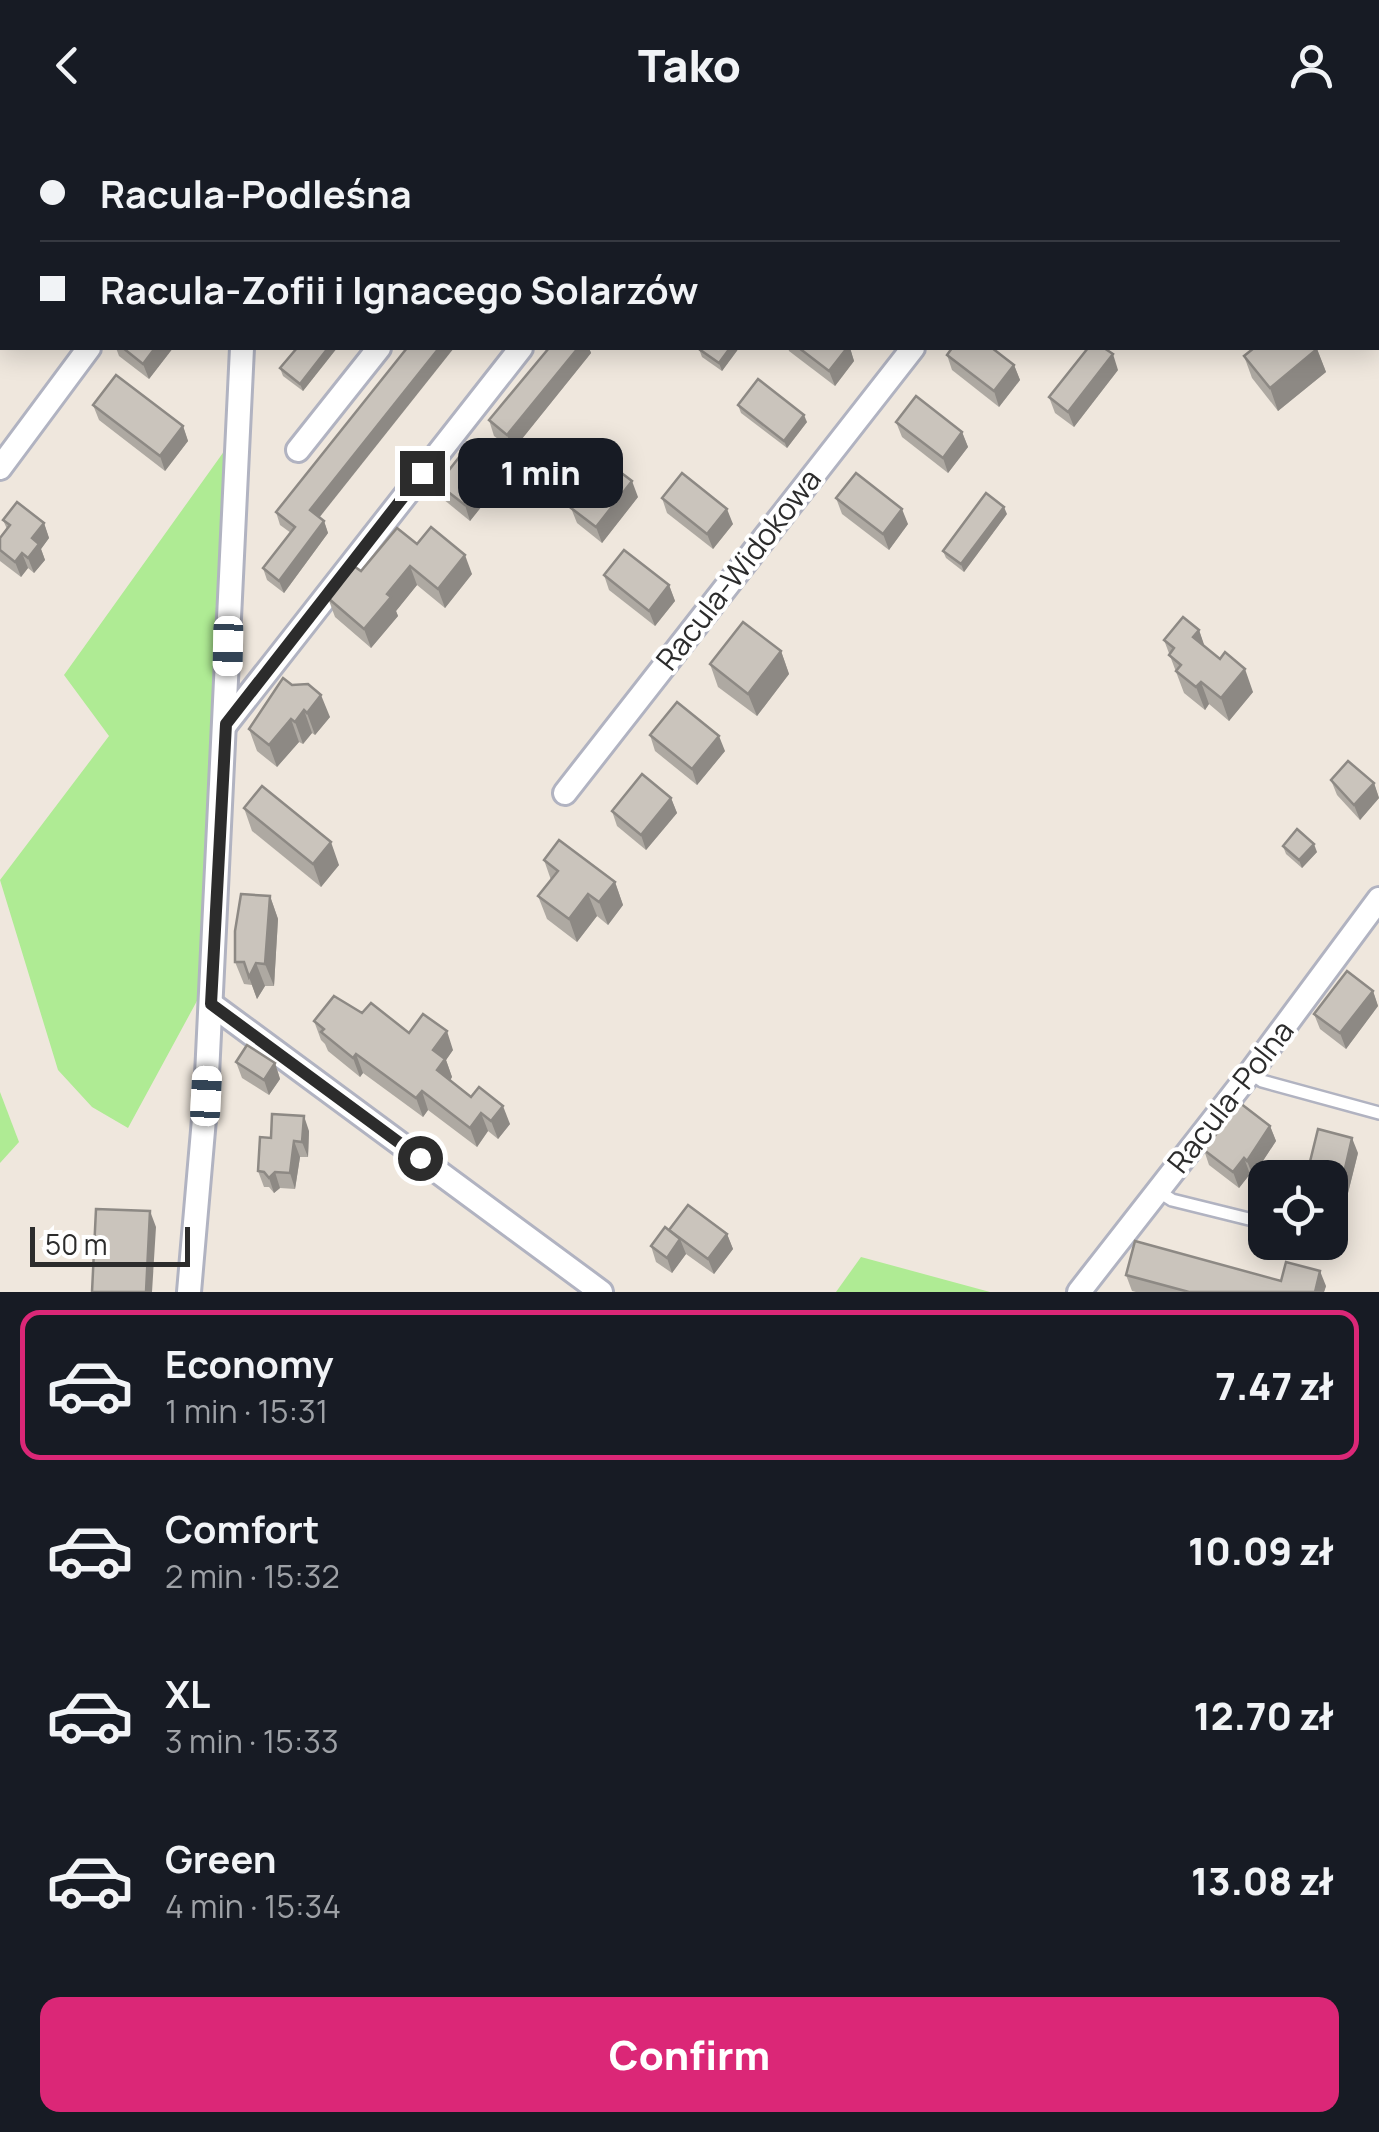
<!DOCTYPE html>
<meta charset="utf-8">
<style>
:root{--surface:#171b24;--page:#242831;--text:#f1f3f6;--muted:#9ea1a6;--line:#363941;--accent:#db2777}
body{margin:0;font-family:Manrope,sans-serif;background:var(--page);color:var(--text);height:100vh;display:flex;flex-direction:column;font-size:38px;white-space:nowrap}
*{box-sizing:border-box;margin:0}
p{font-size:32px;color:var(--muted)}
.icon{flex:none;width:55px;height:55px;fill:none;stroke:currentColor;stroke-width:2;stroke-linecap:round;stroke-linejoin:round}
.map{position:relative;height:1162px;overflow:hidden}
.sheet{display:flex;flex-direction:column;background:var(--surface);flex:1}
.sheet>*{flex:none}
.top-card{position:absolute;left:0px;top:0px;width:1380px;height:220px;box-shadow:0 5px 25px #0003;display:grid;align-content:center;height:220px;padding:0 40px;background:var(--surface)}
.tools{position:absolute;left:1248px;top:1030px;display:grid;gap:20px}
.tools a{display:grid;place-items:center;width:100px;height:100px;border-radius:20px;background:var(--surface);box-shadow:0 5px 25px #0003;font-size:50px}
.scale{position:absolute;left:30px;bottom:25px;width:160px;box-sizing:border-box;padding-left:10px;border:5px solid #2c2c2c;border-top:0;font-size:28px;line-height:35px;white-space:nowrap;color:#2c2c2c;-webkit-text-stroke:8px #fff;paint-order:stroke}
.end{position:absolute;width:45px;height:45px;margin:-22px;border:12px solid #2c2c2c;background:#fff;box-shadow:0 0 0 5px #fff}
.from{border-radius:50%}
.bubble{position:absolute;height:70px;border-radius:20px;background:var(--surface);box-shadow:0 5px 25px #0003;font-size:32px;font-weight:800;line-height:70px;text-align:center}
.car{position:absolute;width:30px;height:60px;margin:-30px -15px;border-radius:12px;box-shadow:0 0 8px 2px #0007;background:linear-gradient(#fff 24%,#345 0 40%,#fff 0 76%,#345 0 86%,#fff 0)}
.top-card b{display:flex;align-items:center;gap:35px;height:95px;font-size:38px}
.top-card b+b{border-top:2px solid var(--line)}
.top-card i{width:25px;height:25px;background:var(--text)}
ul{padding:18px 0 0;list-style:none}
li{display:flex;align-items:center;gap:30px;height:150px;margin:0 20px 15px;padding:0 20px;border:5px solid transparent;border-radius:20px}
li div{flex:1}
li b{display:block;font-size:38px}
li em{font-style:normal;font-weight:800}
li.current{border-color:var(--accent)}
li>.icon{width:90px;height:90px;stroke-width:1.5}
.action{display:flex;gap:20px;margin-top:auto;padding:20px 40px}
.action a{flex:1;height:115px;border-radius:20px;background:var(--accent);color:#fff;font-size:40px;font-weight:800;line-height:115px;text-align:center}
header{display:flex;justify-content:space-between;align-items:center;height:130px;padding:0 40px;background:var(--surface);font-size:45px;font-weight:800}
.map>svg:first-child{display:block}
</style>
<header><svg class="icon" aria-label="back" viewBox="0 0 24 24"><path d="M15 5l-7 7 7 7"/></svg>Tako<svg class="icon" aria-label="person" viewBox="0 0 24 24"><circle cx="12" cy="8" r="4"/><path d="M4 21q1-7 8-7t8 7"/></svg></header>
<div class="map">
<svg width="1379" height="1162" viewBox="0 0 1379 1162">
<rect width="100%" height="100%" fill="#efe7dd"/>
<g fill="#afeb94">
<polygon points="225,320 198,869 128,998 92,977 58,940 0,750 109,606 64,545"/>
<polygon points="0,962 19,1012 0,1033"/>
<polygon points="861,1127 990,1162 836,1162"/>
</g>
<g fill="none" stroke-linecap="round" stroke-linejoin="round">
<g stroke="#b1b3c1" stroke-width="16">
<g id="lane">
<polyline points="1250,943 1262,951 1379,983"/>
<polyline points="1158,1061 1172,1070 1265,1093"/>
</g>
</g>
<g stroke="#b1b3c1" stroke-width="28">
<g id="street">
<polyline points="246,2 248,0"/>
<polyline points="550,2 552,0"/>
<polyline points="1002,2 1004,0"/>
<polyline points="1308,2 1310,0"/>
<polyline points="1378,81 1379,82"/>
<polyline points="298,320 379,218"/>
<polyline points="0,338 89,218"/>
<polyline points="226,594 521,218"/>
<polyline points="565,663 913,218"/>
<polyline points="211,874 601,1162"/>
<polyline points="189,1162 206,966 242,218"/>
<polyline points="1079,1162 1250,943 1379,769"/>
</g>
</g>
<use href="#lane" stroke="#fff" stroke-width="11"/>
<use href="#street" stroke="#fff" stroke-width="22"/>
</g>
<g fill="#aea9a2">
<polygon points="466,0 510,0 510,2 469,2"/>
<polygon points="1359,0 1379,0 1379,22 1378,21 1378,2 1360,2"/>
<polygon points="116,218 173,218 149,249 119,226"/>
<polygon points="297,218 337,218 303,261 283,246 280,238"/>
<polygon points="549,218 589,218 591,223 513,320 494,306 489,290"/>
<polygon points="739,218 722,241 702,227 699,219"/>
<polygon points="788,218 850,218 854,231 835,256 789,221"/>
<polygon points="1317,219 1326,242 1278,281 1252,248 1244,226"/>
<polygon points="947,225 1014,235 1020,250 999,277 952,240"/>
<polygon points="1118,240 1074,297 1055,283 1049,267"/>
<polygon points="93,275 183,296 188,311 165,341 99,290"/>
<polygon points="738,275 807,292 787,318 741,283"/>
<polygon points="896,292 962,302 968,317 948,343 902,307"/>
<polygon points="495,337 501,352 470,391 443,369 438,354"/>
<polygon points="638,367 602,413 577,393 571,378"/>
<polygon points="662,368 733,394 713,419 667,383"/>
<polygon points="836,368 908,394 889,420 842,384"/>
<polygon points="276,382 319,387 324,391 328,403 284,463 267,450 263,438 291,403 280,395"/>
<polygon points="1007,384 964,442 946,428 943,421"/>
<polygon points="3,390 44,393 49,408 41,419 45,430 34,443 28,438 21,447 0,431 0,408 7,399"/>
<polygon points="417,414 472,444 445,478 417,455 396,481 398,486 371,518 335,487 328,468 361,441"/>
<polygon points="604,445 669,455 675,471 655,496 609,460"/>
<polygon points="1199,500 1204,516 1253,562 1229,591 1209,574 1205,580 1184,563 1164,510"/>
<polygon points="781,521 789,544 757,586 718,557 710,534"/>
<polygon points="283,548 330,587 315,605 312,603 303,614 299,612 277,637 257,621 249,599"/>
<polygon points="650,605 725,621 697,655 655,621"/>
<polygon points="1331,650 1374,653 1379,668 1360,690 1337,665"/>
<polygon points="671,668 677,683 646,720 617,696 612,681"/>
<polygon points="244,678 339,735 321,757 252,701"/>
<polygon points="1283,716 1317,722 1302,738 1286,724"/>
<polygon points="544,730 615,752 623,775 608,795 597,786 577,812 547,789 538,766 551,750"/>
<polygon points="270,766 278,789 274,856 265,856 257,869 252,855 244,854 235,832"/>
<polygon points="1373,861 1378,876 1346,919 1320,899 1314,884"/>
<polygon points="362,883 453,920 446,930 452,947 450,951 510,994 498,1009 488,1001 477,1017 428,980 423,987 363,943 360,947 328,921 325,914 321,910 314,891"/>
<polygon points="236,932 275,933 280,949 269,965 242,948"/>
<polygon points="1270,996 1276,1011 1253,1046 1250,1044 1239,1058 1209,1035 1204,1020"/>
<polygon points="309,1001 308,1027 300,1027 295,1059 280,1058 274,1063 269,1057 264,1057 258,1041 271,1008"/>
<polygon points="1358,1023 1345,1075 1330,1072 1330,1048"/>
<polygon points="670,1101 727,1104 733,1119 714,1144 686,1124 672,1143 656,1132 651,1116"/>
<polygon points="1126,1145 1281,1151 1326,1156 1324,1162 1136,1162 1132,1161"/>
</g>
<g fill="#8d8984">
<polygon points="494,0 510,0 510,2 492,2"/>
<polygon points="606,0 623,0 621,2 604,2"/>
<polygon points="155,218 173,218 149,249 143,234"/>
<polygon points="328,218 337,218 303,261 300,254"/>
<polygon points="439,218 454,218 315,393 310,380"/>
<polygon points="578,218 589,218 591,223 513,320 507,305"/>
<polygon points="730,218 739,218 722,241 719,233"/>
<polygon points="847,218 850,218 854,231 835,256 829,241"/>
<polygon points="1317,219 1326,242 1278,281 1270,258"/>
<polygon points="1113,224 1118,240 1074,297 1068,282"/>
<polygon points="1014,235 1020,250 999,277 994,261"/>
<polygon points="804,285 807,292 787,318 784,311"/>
<polygon points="183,296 188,311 165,341 160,326"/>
<polygon points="962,302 968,317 948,343 943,328"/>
<polygon points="495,337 501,352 470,391 465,375"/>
<polygon points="632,351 638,367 602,413 596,397"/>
<polygon points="1004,377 1007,384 964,442 961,434"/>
<polygon points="727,379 733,394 713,419 707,404"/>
<polygon points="902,379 908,394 889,420 883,404"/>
<polygon points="324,391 328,403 284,463 279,451"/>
<polygon points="44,393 49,408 41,419 45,430 34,443 28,428 32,408"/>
<polygon points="22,423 28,438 21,447 15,432"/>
<polygon points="465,425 472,444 445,478 438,459"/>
<polygon points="410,436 417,455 396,481 398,486 371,518 364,499 387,464"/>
<polygon points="669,455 675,471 655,496 649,481"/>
<polygon points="1199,500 1207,523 1193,507"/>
<polygon points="781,521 789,544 757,586 748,564"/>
<polygon points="1245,539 1253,562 1229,591 1221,568"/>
<polygon points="1201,552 1209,574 1205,580 1196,557"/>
<polygon points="321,565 330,587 315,605 307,583"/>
<polygon points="304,580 312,603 303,614 295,592"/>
<polygon points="291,589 299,612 277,637 269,615"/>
<polygon points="719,606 725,621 697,655 692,639"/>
<polygon points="1374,653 1379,668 1360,690 1354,675"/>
<polygon points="671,668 677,683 646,720 641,705"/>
<polygon points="331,712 339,735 321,757 313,734"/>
<polygon points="1314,714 1317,722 1302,738 1299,730"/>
<polygon points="615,752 623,775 608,795 599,772"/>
<polygon points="588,764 597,786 577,812 569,789"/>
<polygon points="270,766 278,789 274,856 265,834"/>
<polygon points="256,833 265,856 257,869 249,847"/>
<polygon points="1373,861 1378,876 1346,919 1340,903"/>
<polygon points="447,901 453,920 446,930 452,947 444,959 437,940 433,920"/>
<polygon points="356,924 363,943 360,947 353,928"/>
<polygon points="275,933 280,949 269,965 264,950"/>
<polygon points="422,961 428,980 423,987 416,968"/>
<polygon points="503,976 510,994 498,1009 491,991"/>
<polygon points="481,983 488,1001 477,1017 470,998"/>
<polygon points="304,986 309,1001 308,1027 302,1012"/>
<polygon points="1270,996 1276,1011 1253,1046 1247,1031"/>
<polygon points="1352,1008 1358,1023 1345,1075 1340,1060"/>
<polygon points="294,1011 300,1027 295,1059 290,1043"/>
<polygon points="1244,1028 1250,1044 1239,1058 1233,1042"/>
<polygon points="275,1042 280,1058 274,1063 269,1048"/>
<polygon points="150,1081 156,1097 152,1162 146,1162"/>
<polygon points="727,1104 733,1119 714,1144 708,1129"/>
<polygon points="680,1109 686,1124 672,1143 667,1128"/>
<polygon points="1320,1141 1326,1156 1324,1162 1315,1162"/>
</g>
<g fill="#cac4bc" stroke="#8d8984" stroke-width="2.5">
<polygon points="579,0 606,0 604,2 577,2"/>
<polygon points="708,0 751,0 749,2 706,2"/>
<polygon points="1054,0 1100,0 1102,1 1101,2 1052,2"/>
<polygon points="1366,0 1379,0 1379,12 1378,10 1378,2 1369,2"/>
<polygon points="123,218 155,218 143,234"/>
<polygon points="297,218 328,218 300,254 280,238"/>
<polygon points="407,218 439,218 310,380 324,391 279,451 263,438 295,397 276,382"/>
<polygon points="549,218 578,218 507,305 489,290"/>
<polygon points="700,218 730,218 719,233 699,219"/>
<polygon points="799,218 847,218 829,241"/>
<polygon points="952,218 992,218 1014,235 994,261 947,225"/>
<polygon points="1088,218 1104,218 1113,224 1068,282 1049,267"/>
<polygon points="1254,218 1316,218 1317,219 1270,258 1244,226"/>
<polygon points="116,245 183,296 160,326 93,275"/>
<polygon points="758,249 804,285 784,311 738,275"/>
<polygon points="916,266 962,302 943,328 896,292"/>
<polygon points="468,316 495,337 465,375 438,354"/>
<polygon points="607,332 632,351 596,397 571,378"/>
<polygon points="682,343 727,379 707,404 662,368"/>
<polygon points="856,343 902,379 883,404 836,368"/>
<polygon points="986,363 1004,377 961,434 943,421"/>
<polygon points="17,372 44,393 32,408 39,414 28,428 22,423 15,432 0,420 0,408 10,395 3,390"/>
<polygon points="431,397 465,425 438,459 410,436 387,464 391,467 364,499 328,468 355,437 361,441 397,398 417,414"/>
<polygon points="624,420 669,455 649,481 604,445"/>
<polygon points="1183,487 1199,500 1193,507 1220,529 1225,522 1245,539 1221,568 1201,552 1196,557 1176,541 1181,535 1169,525 1174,518 1164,510"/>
<polygon points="743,492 781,521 748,564 710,534"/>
<polygon points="283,548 292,555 308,554 321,565 307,583 304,580 295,592 291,589 269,615 249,599"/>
<polygon points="677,572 719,606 692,639 650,605"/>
<polygon points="1348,631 1374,653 1354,675 1331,650"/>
<polygon points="642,644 671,668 641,705 612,681"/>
<polygon points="262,656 331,712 313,734 244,678"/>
<polygon points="1297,699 1314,714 1299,730 1283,716"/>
<polygon points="559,710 615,752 599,772 588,764 569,789 538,766 558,741 544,730"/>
<polygon points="241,764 270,766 265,834 256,833 249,847 244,832 235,832 235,801"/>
<polygon points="1347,841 1373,861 1340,903 1314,884"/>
<polygon points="334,866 362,883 371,873 409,903 423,884 447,901 433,920 445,929 437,940 471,967 479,957 503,976 491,991 481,983 470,998 422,961 416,968 356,924 353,928 321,902 324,899 314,891"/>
<polygon points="247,915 275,933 264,950 236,932"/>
<polygon points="1240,973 1270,996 1247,1031 1244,1028 1233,1042 1204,1020"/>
<polygon points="272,984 304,986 302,1012 294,1011 290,1043 275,1042 269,1048 264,1042 258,1041 260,1007 271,1008"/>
<polygon points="1318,999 1352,1008 1340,1060 1330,1058 1330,1048 1306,1048"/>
<polygon points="688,1075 727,1104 708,1129 669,1100"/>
<polygon points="96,1079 150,1081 146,1162 92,1162"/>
<polygon points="665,1097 680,1109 667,1128 651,1116"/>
<polygon points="1135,1111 1281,1151 1286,1132 1320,1141 1315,1162 1189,1162 1126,1145"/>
</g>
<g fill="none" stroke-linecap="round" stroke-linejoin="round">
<polyline stroke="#2c2c2c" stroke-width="12" points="420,1028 211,874 226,594 422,343"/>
</g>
<g text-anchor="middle" stroke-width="8" stroke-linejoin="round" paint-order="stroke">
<g font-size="30" fill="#2c2c2c" stroke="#fff">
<text transform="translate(739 440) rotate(-52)" y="10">Racula-Widokowa</text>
<text transform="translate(1231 967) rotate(-52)" y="10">Racula-Polna</text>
</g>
</g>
</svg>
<div class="tools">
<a><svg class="icon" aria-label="locate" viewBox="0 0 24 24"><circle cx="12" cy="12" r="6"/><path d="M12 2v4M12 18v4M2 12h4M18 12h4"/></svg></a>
</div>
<div class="scale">50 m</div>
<i class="end from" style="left:420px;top:1028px"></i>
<i class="end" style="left:422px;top:343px"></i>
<div class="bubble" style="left:458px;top:308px;width:165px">1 min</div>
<i class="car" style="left:228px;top:516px;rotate:181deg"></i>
<i class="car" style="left:206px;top:966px;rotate:3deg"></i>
<div class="top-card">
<b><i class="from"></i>Racula-Podleśna</b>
<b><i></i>Racula-Zofii i Ignacego Solarzów</b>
</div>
</div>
<section class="sheet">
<ul>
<li class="current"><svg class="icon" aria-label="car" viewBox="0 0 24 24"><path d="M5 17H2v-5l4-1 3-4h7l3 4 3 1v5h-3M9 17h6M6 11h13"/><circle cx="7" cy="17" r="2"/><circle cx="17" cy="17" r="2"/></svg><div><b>Economy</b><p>1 min · 15:31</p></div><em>7.47 zł</em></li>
<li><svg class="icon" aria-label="car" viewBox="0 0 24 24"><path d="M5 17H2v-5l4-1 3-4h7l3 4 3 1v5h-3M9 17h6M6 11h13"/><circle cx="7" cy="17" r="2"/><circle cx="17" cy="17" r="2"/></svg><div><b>Comfort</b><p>2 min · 15:32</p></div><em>10.09 zł</em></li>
<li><svg class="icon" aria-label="car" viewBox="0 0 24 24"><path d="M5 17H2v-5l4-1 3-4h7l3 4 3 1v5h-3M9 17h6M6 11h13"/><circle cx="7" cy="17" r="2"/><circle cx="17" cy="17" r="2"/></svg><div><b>XL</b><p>3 min · 15:33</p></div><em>12.70 zł</em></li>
<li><svg class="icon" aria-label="car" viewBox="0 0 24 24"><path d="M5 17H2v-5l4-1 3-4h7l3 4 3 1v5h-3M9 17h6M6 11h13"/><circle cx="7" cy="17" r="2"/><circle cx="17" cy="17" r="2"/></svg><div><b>Green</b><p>4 min · 15:34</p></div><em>13.08 zł</em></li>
</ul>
<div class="action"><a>Confirm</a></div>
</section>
